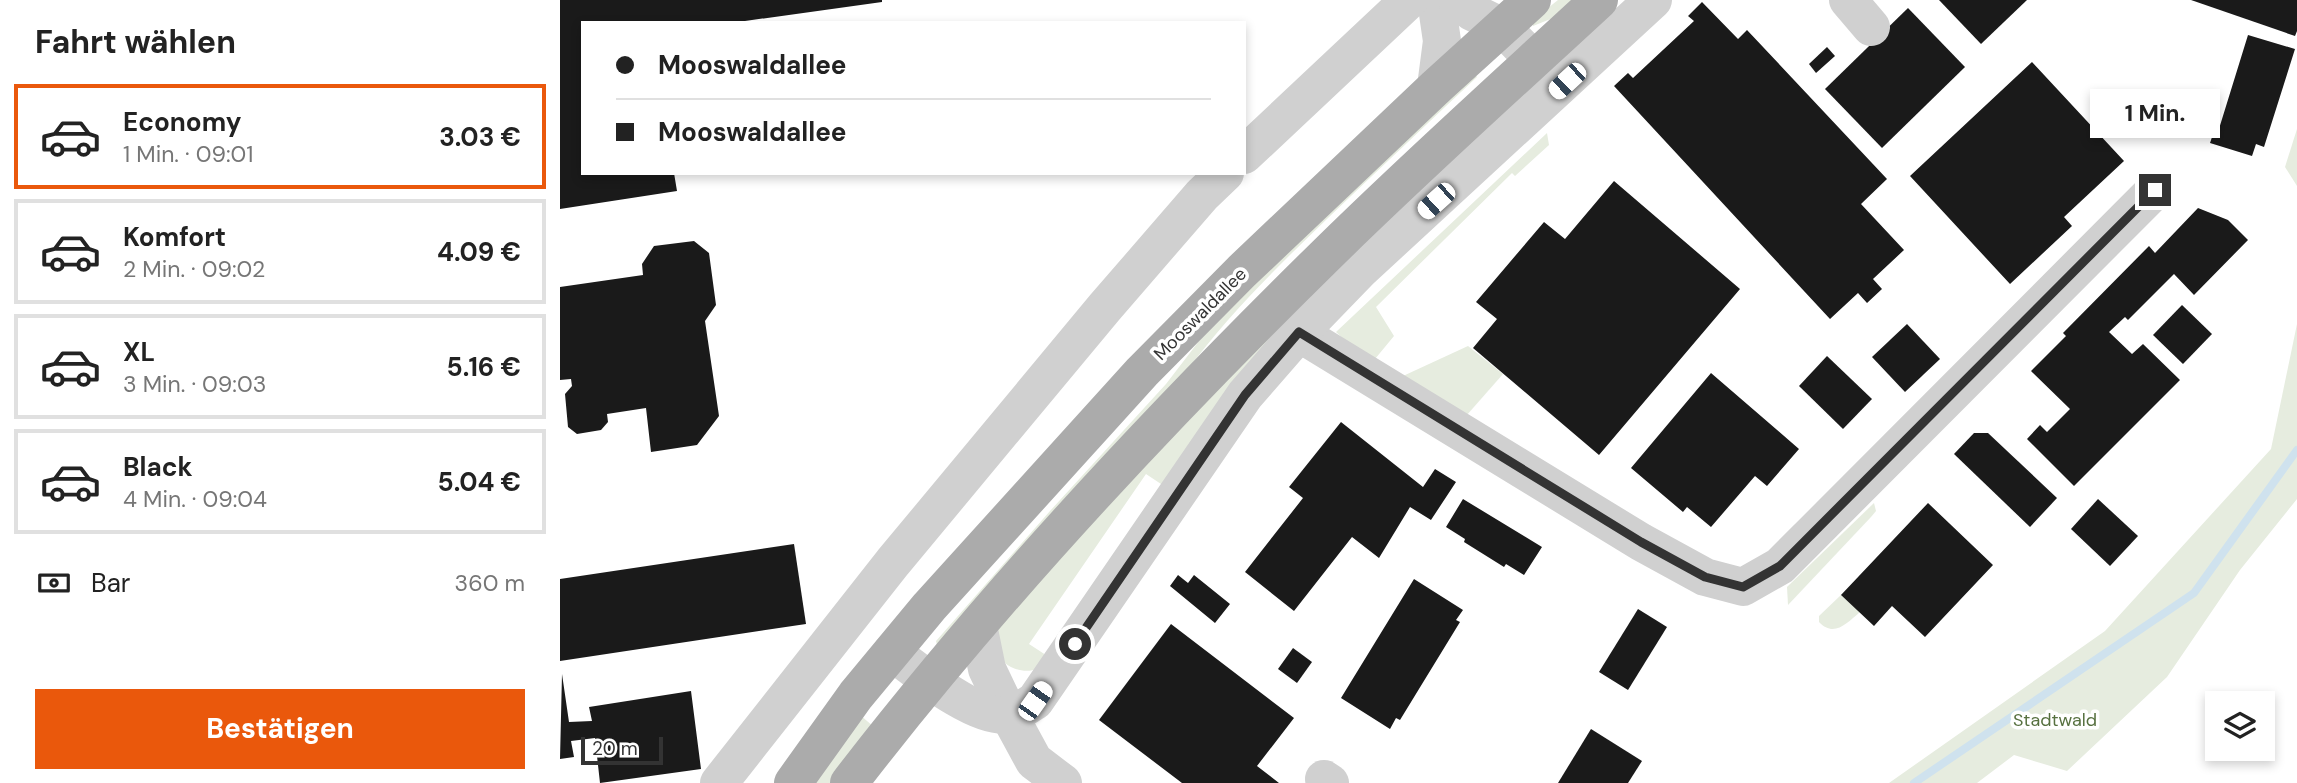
<!DOCTYPE html>
<html lang="de">
<meta charset="utf-8">
<style>
:root{--surface:#fff;--page:#f2f2f2;--text:#222;--muted:#767676;--line:#e0e0e0;--accent:#ea580c}
body{margin:0;font-family:"DM Sans",sans-serif;background:var(--page);color:var(--text);height:100vh;display:flex;flex-direction:column;font-size:26px;white-space:nowrap}
*{box-sizing:border-box;margin:0}
p{font-size:23px;color:var(--muted)}
.icon{flex:none;width:38px;height:38px;fill:none;stroke:currentColor;stroke-width:2;stroke-linecap:round;stroke-linejoin:round}
.map{position:relative;flex:1;overflow:hidden}
.panel{display:flex;flex-direction:column;background:var(--surface);width:560px}
.panel>*{flex:none}
.top-card{position:absolute;left:21px;top:21px;width:665px;height:154px;border-radius:0px;box-shadow:0 4px 10px #0003;display:grid;align-content:center;height:154px;padding:0 35px;background:var(--surface)}
.buttons{position:absolute;left:1645px;top:691px;display:grid;gap:14px}
.buttons a{display:grid;place-items:center;width:70px;height:70px;border-radius:0px;background:var(--surface);box-shadow:0 4px 10px #0003;font-size:35px}
.scale{position:absolute;left:21px;bottom:18px;width:82px;box-sizing:border-box;padding-left:7px;border:4px solid #333;border-top:0;font-size:19px;line-height:24px;white-space:nowrap;color:#333;-webkit-text-stroke:5px #fff;paint-order:stroke}
.end{position:absolute;width:32px;height:32px;margin:-16px;border:9px solid #333;background:#fff;box-shadow:0 0 0 4px #fff}
.from{border-radius:50%}
.bubble{position:absolute;height:49px;border-radius:0px;background:var(--surface);box-shadow:0 4px 10px #0003;font-size:23px;font-weight:700;line-height:49px;text-align:center}
.car{position:absolute;width:21px;height:42px;margin:-21px -10px;border-radius:9px;box-shadow:0 0 5px 2px #0007;background:linear-gradient(#fff 24%,#345 0 40%,#fff 0 76%,#345 0 86%,#fff 0)}
.top-card b{display:flex;align-items:center;gap:24px;height:66px;font-size:26px}
.top-card b+b{border-top:2px solid var(--line)}
.top-card i{width:18px;height:18px;background:var(--text)}
ul{padding:0;list-style:none}
li{display:flex;align-items:center;gap:21px;height:105px;margin:0 14px 10px;padding:0 21px;border:4px solid var(--line);border-radius:0px}
li div{flex:1}
li b{display:block;font-size:26px}
li em{font-style:normal;font-weight:700}
li.current{border-color:var(--accent)}
li>.icon{width:63px;height:63px;stroke-width:1.5}
h2{padding:0 35px;font-size:32px;line-height:84px}
.pay{display:flex;align-items:center;gap:18px;height:77px;padding:0 35px;font-size:26px}
.pay p{margin-inline-start:auto}
.button{display:flex;gap:14px;margin-top:auto;padding:14px 35px}
.button a{flex:1;height:80px;border-radius:0px;background:var(--accent);color:#fff;font-size:28px;font-weight:700;line-height:80px;text-align:center}
main{display:flex;flex:1;min-height:0}
.map>svg:first-child{display:block}
</style>
<main>
<section class="panel">
<h2>Fahrt wählen</h2>
<ul>
<li class="current"><svg class="icon" aria-label="car" viewBox="0 0 24 24"><path d="M5 17H2v-5l4-1 3-4h7l3 4 3 1v5h-3M9 17h6M6 11h13"/><circle cx="7" cy="17" r="2"/><circle cx="17" cy="17" r="2"/></svg><div><b>Economy</b><p>1 Min. · 09:01</p></div><em>3.03 €</em></li>
<li><svg class="icon" aria-label="car" viewBox="0 0 24 24"><path d="M5 17H2v-5l4-1 3-4h7l3 4 3 1v5h-3M9 17h6M6 11h13"/><circle cx="7" cy="17" r="2"/><circle cx="17" cy="17" r="2"/></svg><div><b>Komfort</b><p>2 Min. · 09:02</p></div><em>4.09 €</em></li>
<li><svg class="icon" aria-label="car" viewBox="0 0 24 24"><path d="M5 17H2v-5l4-1 3-4h7l3 4 3 1v5h-3M9 17h6M6 11h13"/><circle cx="7" cy="17" r="2"/><circle cx="17" cy="17" r="2"/></svg><div><b>XL</b><p>3 Min. · 09:03</p></div><em>5.16 €</em></li>
<li><svg class="icon" aria-label="car" viewBox="0 0 24 24"><path d="M5 17H2v-5l4-1 3-4h7l3 4 3 1v5h-3M9 17h6M6 11h13"/><circle cx="7" cy="17" r="2"/><circle cx="17" cy="17" r="2"/></svg><div><b>Black</b><p>4 Min. · 09:04</p></div><em>5.04 €</em></li>
</ul>
<div class="pay"><svg class="icon" aria-label="cash" viewBox="0 0 24 24"><path d="M3 7h18v10H3z"/><circle cx="12" cy="12" r="2"/></svg>Bar<p>360 m</p></div>
<div class="button"><a>Bestätigen</a></div>
</section>
<div class="map">
<svg width="1737" height="783" viewBox="0 0 1737 783">
<rect width="100%" height="100%" fill="#fff"/>
<g fill="#e6ecdf">
<polygon points="998,0 1019,0 998,16 973,26 973,20"/>
<path d="M912,71L917,77C867,124 818,170 768,218C718,266 668,315 626,372L377,645L376,641L490,511L606,384L646,332Z"/>
<polygon points="1737,129 1737,186 1725,167"/>
<polygon points="987,133 989,145 955,176 952,173 816,307 834,336 815,359 790,345 776,332"/>
<path d="M773,269L604,486L586,474L469,644L492,659C473,679 447,672 433,650L441,620L510,544Z"/>
<polygon points="1737,324 1737,499 1680,570 1607,677 1507,771 1454,755 1417,783 1329,783 1545,631 1711,449"/>
<polygon points="908,346 943,374 906,416 843,376"/>
<polygon points="1314,503 1316,511 1311,517 1228,605 1227,587"/>
<path d="M1281,595L1300,612C1287,623 1274,638 1259,622V616Z"/>
<polygon points="300,715 314,727 271,783 254,783"/>
</g>
<g fill="none" stroke-linecap="round" stroke-linejoin="round">
<polyline stroke="#cfe2ee" stroke-width="8" points="1354,783 1634,593 1737,450"/>
</g>
<g fill="#1a1a1a">
<polygon points="0,0 322,0 322,2 185,21 185,23 23,23 23,173 114,173 117,191 0,209"/>
<polygon points="1379,0 1467,0 1421,44"/>
<polygon points="1631,0 1737,0 1737,31 1735,36"/>
<polygon points="1142,2 1178,39 1187,30 1327,179 1301,204 1344,250 1313,279 1322,289 1307,303 1298,293 1270,319 1054,86 1068,73 1073,78 1134,21 1128,16"/>
<polygon points="1348,8 1405,67 1322,148 1265,89"/>
<polygon points="1688,35 1735,49 1704,147 1696,144 1692,156 1650,143 1654,131 1658,132"/>
<polygon points="1267,47 1275,56 1256,73 1249,64"/>
<polygon points="1472,62 1564,161 1504,217 1512,226 1450,284 1350,176"/>
<polygon points="1054,181 1180,289 1039,455 913,348 937,319 916,302 984,222 1005,239"/>
<polygon points="1638,208 1668,220 1688,240 1634,295 1614,274 1568,320 1565,317 1549,332 1572,354 1583,344 1620,380 1514,486 1467,439 1480,425 1487,432 1510,409 1471,371 1506,336 1503,333 1589,246 1595,253"/>
<polygon points="134,241 149,253 156,305 145,321 159,416 137,445 91,452 86,408 47,414 48,422 41,430 17,434 8,427 5,394 12,386 11,379 0,380 0,287 83,275 82,264 94,246"/>
<polygon points="1622,305 1652,334 1623,364 1593,335"/>
<polygon points="1347,324 1380,359 1345,392 1312,357"/>
<polygon points="1267,356 1312,399 1283,429 1239,386"/>
<polygon points="1151,373 1239,449 1207,486 1195,476 1151,527 1127,507 1123,512 1071,468"/>
<polygon points="781,422 863,487 875,469 896,482 871,520 850,507 819,558 792,537 734,611 685,572 743,498 729,487"/>
<polygon points="1414,433 1428,433 1497,498 1470,527 1394,454"/>
<polygon points="903,499 982,547 964,575 946,564 944,567 904,542 905,539 886,527"/>
<polygon points="1538,499 1578,536 1550,566 1511,529"/>
<polygon points="1368,503 1433,565 1365,637 1332,606 1314,626 1281,595"/>
<polygon points="234,544 246,624 0,661 0,579"/>
<polygon points="618,575 628,583 634,575 670,604 655,623 610,586"/>
<polygon points="854,579 903,610 896,620 900,622 840,720 836,718 830,729 781,698"/>
<polygon points="1078,609 1107,627 1068,690 1039,672"/>
<polygon points="611,624 734,718 697,766 719,783 622,783 539,720"/>
<polygon points="733,648 752,662 737,683 718,669"/>
<polygon points="2,674 9,722 32,721 29,707 131,691 141,769 40,783 35,738 11,741 14,757 0,759"/>
<polygon points="1031,729 1082,761 1068,783 998,783"/>
</g>
<g fill="none" stroke-linecap="round" stroke-linejoin="round">
<g stroke="#d0d0d0" stroke-width="38">
<polyline points="876,0 882,41 876,87"/>
<polyline points="897,0 912,12 941,26 974,60"/>
<polyline points="1288,0 1311,27"/>
<polyline points="684,155 849,0"/>
<polyline points="739,333 1081,542 1145,577 1183,587 1220,566 1595,190"/>
<polyline points="418,625 427,669 449,715 474,761 503,783"/>
<path d="M332,652C356,670 420,723 451,714C459,712 468,705 475,701L685,395L739,333L800,270L1093,0"/>
<polyline points="764,779 770,783"/>
<polyline points="159,783 333,562 545,307 642,195 665,173"/>
</g>
<g stroke="#ababab" stroke-width="38">
<polyline points="233,783 296,695 369,607 582,372 682,271 876,87 972,0"/>
<path d="M289,783C433,596 596,422 764,257C853,169 947,85 1039,0"/>
</g>
</g>
<g fill="none" stroke-linecap="round" stroke-linejoin="round">
<polyline stroke="#333" stroke-width="9" points="515,644 685,395 739,332 1081,542 1145,577 1183,587 1220,566 1595,190"/>
</g>
<g text-anchor="middle" stroke-width="7" stroke-linejoin="round" paint-order="stroke">
<g font-size="18" fill="#333" stroke="#fff">
<text transform="translate(640 314) rotate(-45)" y="6">Mooswaldallee</text>
</g>
<g font-size="18" fill="#56703f" stroke="#fff">
<text x="1495" y="726">Stadtwald</text>
</g>
</g>
</svg>
<div class="buttons">
<a><svg class="icon" aria-label="layers" viewBox="0 0 24 24"><path d="M12 4l9 5-9 5-9-5zM3 14l9 5 9-5"/></svg></a>
</div>
<div class="scale">20 m</div>
<i class="end from" style="left:515px;top:644px"></i>
<i class="end" style="left:1595px;top:190px"></i>
<div class="bubble" style="left:1530px;top:89px;width:130px">1 Min.</div>
<i class="car" style="left:1007px;top:81px;rotate:227deg"></i>
<i class="car" style="left:876px;top:201px;rotate:228deg"></i>
<i class="car" style="left:475px;top:701px;rotate:35deg"></i>
<div class="top-card">
<b><i class="from"></i>Mooswaldallee</b>
<b><i></i>Mooswaldallee</b>
</div>
</div>
</main>
